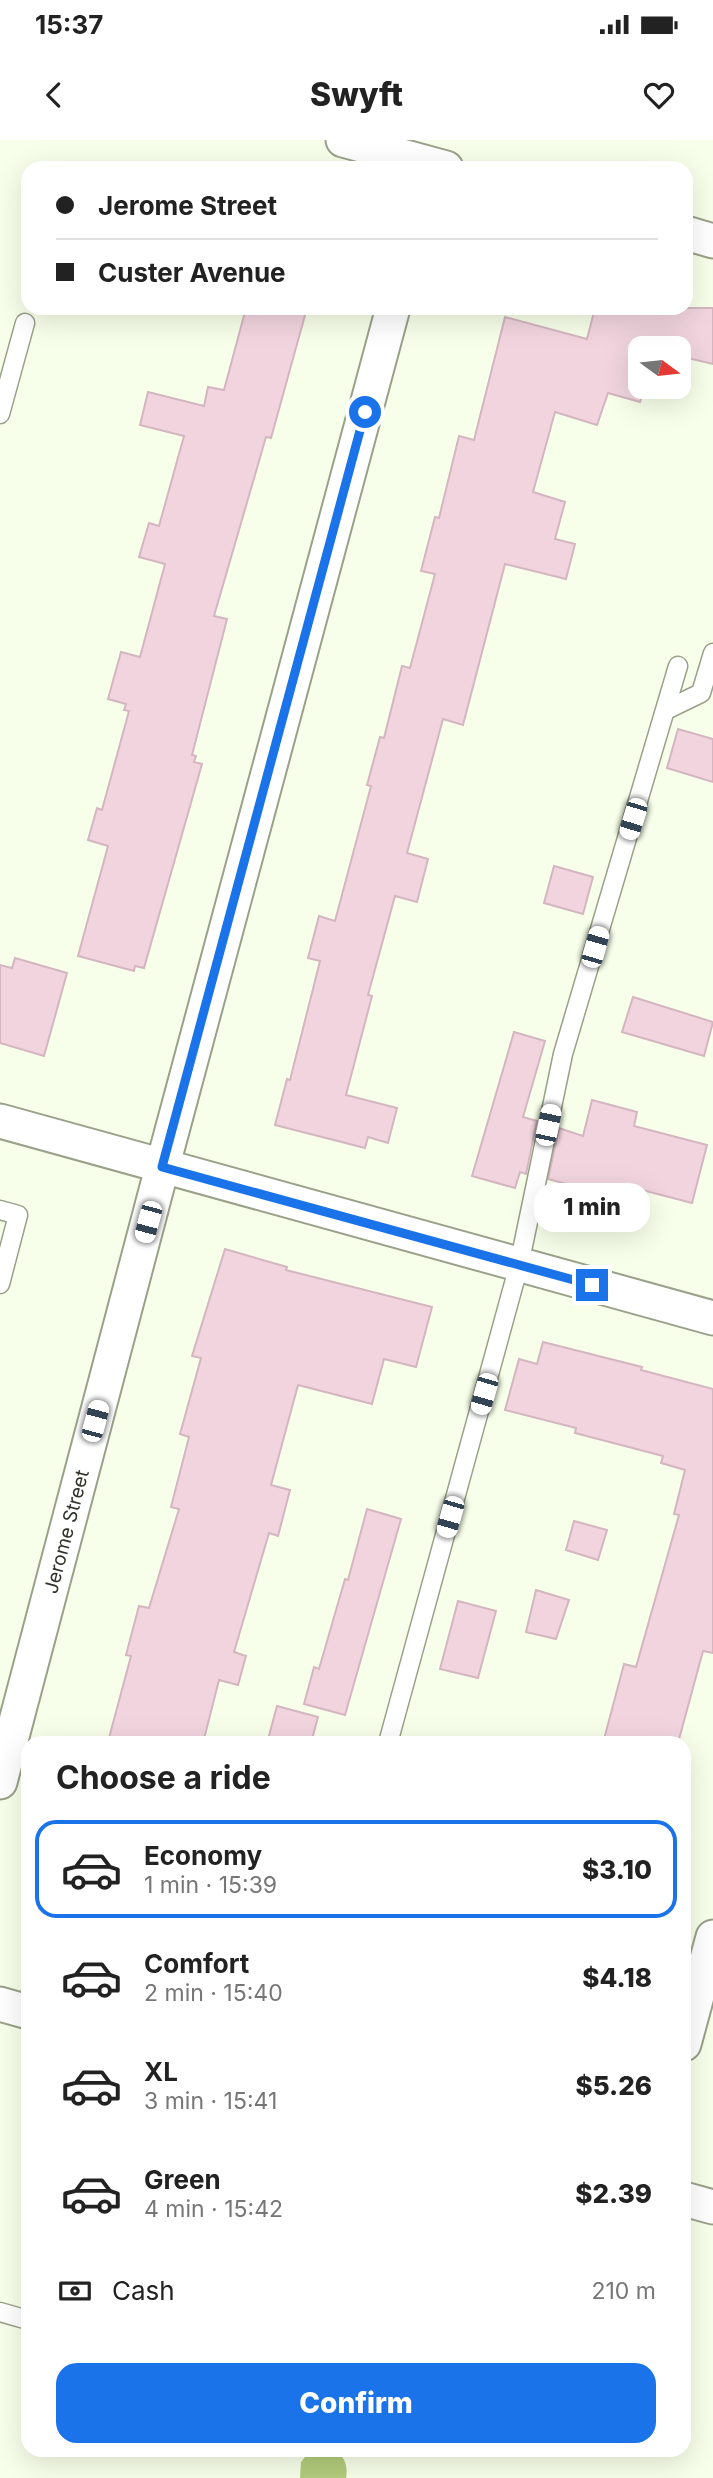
<!DOCTYPE html>
<meta charset="utf-8">
<style>
:root{--surface:#fff;--page:#f6f6f6;--text:#222;--muted:#767676;--line:#e0e0e0;--accent:#1a73e8}
body{margin:0;font-family:Inter,sans-serif;background:var(--page);color:var(--text);height:100vh;display:flex;flex-direction:column;font-size:26px;white-space:nowrap}
*{box-sizing:border-box;margin:0}
p{font-size:23px;color:var(--muted)}
.icon{flex:none;width:38px;height:38px;fill:none;stroke:currentColor;stroke-width:2;stroke-linecap:round;stroke-linejoin:round}
.map{position:relative;flex:1;overflow:hidden}
.drawer{position:absolute;left:21px;top:1596px;width:670px;height:721px;display:flex;flex-direction:column;background:var(--surface);border-radius:21px;box-shadow:0 7px 28px #0002}
.drawer>*{flex:none}
.top-card{position:absolute;left:21px;top:21px;width:672px;height:154px;border-radius:21px;box-shadow:0 7px 28px #0002;display:grid;align-content:center;height:154px;padding:0 35px;background:var(--surface)}
.needle{width:46px;rotate:105deg}
.fabs{position:absolute;left:628px;top:196px;display:grid;gap:14px}
.fabs a{display:grid;place-items:center;width:63px;height:63px;border-radius:14px;background:var(--surface);box-shadow:0 7px 28px #0002;font-size:35px}
.end{position:absolute;width:32px;height:32px;margin:-16px;border:9px solid #1a73e8;background:#fff;box-shadow:0 0 0 4px #fff}
.from{border-radius:50%}
.bubble{position:absolute;height:49px;border-radius:21px;background:var(--surface);box-shadow:0 7px 28px #0002;font-size:23px;font-weight:800;line-height:49px;text-align:center}
.car{position:absolute;width:21px;height:42px;margin:-21px -10px;border-radius:9px;box-shadow:0 0 5px 2px #0007;background:linear-gradient(#fff 24%,#345 0 40%,#fff 0 76%,#345 0 86%,#fff 0)}
.top-card b{display:flex;align-items:center;gap:24px;height:66px;font-size:26px}
.top-card b+b{border-top:2px solid var(--line)}
.top-card i{width:18px;height:18px;background:var(--text)}
ul{padding:0;list-style:none}
li{display:flex;align-items:center;gap:21px;height:98px;margin:0 14px 10px;padding:0 21px;border:4px solid transparent;border-radius:21px}
li div{flex:1}
li b{display:block;font-size:26px}
li em{font-style:normal;font-weight:800}
li.active{border-color:var(--accent)}
li>.icon{width:63px;height:63px;stroke-width:1.5}
h2{padding:0 35px;font-size:32px;line-height:84px}
.pay{display:flex;align-items:center;gap:18px;height:77px;padding:0 35px;font-size:26px}
.pay p{margin-inline-start:auto}
.action{display:flex;gap:14px;margin-top:auto;padding:14px 35px}
.action a{flex:1;height:80px;border-radius:21px;background:var(--accent);color:#fff;font-size:28px;font-weight:800;line-height:80px;text-align:center}
.status{display:flex;justify-content:space-between;align-items:center;height:49px;padding:0 35px;background:var(--surface);direction:ltr}
.status svg{height:19px;fill:currentColor}
header{display:flex;justify-content:space-between;align-items:center;height:91px;padding:0 35px;background:var(--surface);font-size:32px;font-weight:800}
.map>svg:first-child{display:block}
</style>
<div class="status"><b>15:37</b><svg viewBox="0 0 49 12"><path d="M0 12V9h3v3zM5 12V6h3v6zM10 12V3h3v9zM15 12V0h3v12zM26 1h20v11H26zM47 4h2v5h-2z"/></svg></div>
<header><svg class="icon" aria-label="back" viewBox="0 0 24 24"><path d="M15 5l-7 7 7 7"/></svg>Swyft<svg class="icon" aria-label="heart" viewBox="0 0 24 24"><path d="M12 20l-8-8c-3-5 5-10 8-4 3-6 11-1 8 4z"/></svg></header>
<div class="map">
<svg width="713" height="2338" viewBox="0 0 713 2338">
<rect width="100%" height="100%" fill="#f7ffea"/>
<path fill="#b2cb7b" d="M311,2310H336C345,2318 348,2326 346,2338H300L301,2322Z"/>
<g fill="#f1d4de" stroke="#d3b6c0" stroke-width="2">
<polygon points="246,168 307,168 271,298 266,297 214,476 227,479 192,615 196,616 194,622 202,624 144,828 135,826 134,831 78,816 108,706 88,700 97,668 102,670 129,571 124,570 126,564 108,559 121,512 140,517 165,424 139,417 149,383 159,386 184,296 140,285 148,252 204,266 208,247 224,250"/>
<polygon points="595,168 713,168 713,224 679,216 679,208 640,208 640,247 645,247 640,262 608,253 597,285 555,272 533,352 565,362 555,399 575,404 566,439 505,424 463,585 443,579 407,713 428,719 417,762 395,756 368,855 372,856 346,955 397,968 388,1003 368,997 365,1008 275,985 287,939 290,940 320,821 308,818 319,776 335,781 371,646 367,645 380,597 384,598 402,526 410,528 435,434 421,431 435,377 439,378 459,296 474,300 505,177 587,199"/>
<polygon points="678,589 713,599 713,642 667,628"/>
<polygon points="554,726 593,737 583,774 544,763"/>
<polygon points="15,818 67,833 44,916 0,903 0,825 12,828"/>
<polygon points="633,857 713,882 704,916 622,892"/>
<polygon points="514,892 545,901 523,977 537,981 526,1034 520,1032 515,1048 472,1036"/>
<polygon points="592,960 637,972 634,986 707,1005 692,1063 619,1044 615,1057 548,1039 559,988 583,996"/>
<polygon points="225,1109 287,1127 286,1130 432,1167 416,1227 384,1219 372,1264 298,1245 271,1345 290,1350 278,1396 269,1393 234,1512 246,1516 238,1545 219,1540 203,1603 127,1603 109,1598 131,1516 126,1515 139,1466 149,1468 179,1369 171,1367 189,1297 180,1294 201,1218 192,1216"/>
<polygon points="543,1202 642,1227 641,1230 713,1249 713,1513 703,1511 678,1603 603,1603 624,1524 636,1527 679,1375 674,1374 685,1330 661,1323 663,1316 575,1293 576,1288 505,1270 519,1219 537,1224"/>
<polygon points="367,1369 401,1379 345,1575 304,1564 314,1527 319,1529 345,1439 348,1440"/>
<polygon points="574,1381 607,1390 598,1420 566,1410"/>
<polygon points="536,1450 569,1460 556,1499 526,1492"/>
<polygon points="458,1461 496,1471 478,1538 440,1529"/>
<polygon points="277,1566 318,1577 311,1603 267,1603"/>
</g>
<g fill="none" stroke-linecap="round" stroke-linejoin="round">
<g stroke="#99a189" stroke-width="21">
<g id="service">
<polyline points="0,274 25,183"/>
<polyline points="666,570 701,553 713,513"/>
<polyline points="0,1070 18,1075 0,1144"/>
<polyline points="388,1603 519,1125 563,914 678,526"/>
<polyline points="0,2172 28,2180"/>
</g>
</g>
<g stroke="#99a189" stroke-width="37">
<g id="minor">
<polyline points="343,0 446,28"/>
<polyline points="686,93 713,101"/>
<polyline points="0,981 713,1178"/>
<path id="s1" d="M0,1642L162,1028L393,168"/>
<polyline points="0,1864 28,1872"/>
<polyline points="684,1904 713,1797"/>
<polyline points="684,2059 713,2067"/>
</g>
</g>
<use href="#service" stroke="#fff" stroke-width="18"/>
<use href="#minor" stroke="#fff" stroke-width="33"/>
</g>
<g fill="none" stroke-linecap="round" stroke-linejoin="round">
<polyline stroke="#1a73e8" stroke-width="9" points="365,272 162,1027 592,1145"/>
</g>
<g text-anchor="middle" stroke-width="6" stroke-linejoin="round" paint-order="stroke">
<g font-size="19" fill="#2f3329" stroke="#fff">
<text dy="7" stroke="none"><textPath href="#s1" startOffset="259">Jerome Street</textPath></text>
</g>
</g>
</svg>
<div class="fabs">
<a><svg class="needle" viewBox="-14 -14 28 28"><path d="M0-13l5 13h-10z" fill="#e53935"/><path d="M0 13l5-13h-10z" fill="#767676"/></svg></a>
</div>
<i class="end from" style="left:365px;top:272px"></i>
<i class="end" style="left:592px;top:1145px"></i>
<div class="bubble" style="left:534px;top:1043px;width:116px">1 min</div>
<i class="car" style="left:633px;top:679px;rotate:197deg"></i>
<i class="car" style="left:595px;top:807px;rotate:16deg"></i>
<i class="car" style="left:548px;top:985px;rotate:12deg"></i>
<i class="car" style="left:148px;top:1082px;rotate:195deg"></i>
<i class="car" style="left:484px;top:1254px;rotate:196deg"></i>
<i class="car" style="left:95px;top:1281px;rotate:15deg"></i>
<i class="car" style="left:450px;top:1377px;rotate:196deg"></i>
<div class="top-card">
<b><i class="from"></i>Jerome Street</b>
<b><i></i>Custer Avenue</b>
</div>
<section class="drawer">
<h2>Choose a ride</h2>
<ul>
<li class="active"><svg class="icon" aria-label="car" viewBox="0 0 24 24"><path d="M5 17H2v-5l4-1 3-4h7l3 4 3 1v5h-3M9 17h6M6 11h13"/><circle cx="7" cy="17" r="2"/><circle cx="17" cy="17" r="2"/></svg><div><b>Economy</b><p>1 min · 15:39</p></div><em>$3.10</em></li>
<li><svg class="icon" aria-label="car" viewBox="0 0 24 24"><path d="M5 17H2v-5l4-1 3-4h7l3 4 3 1v5h-3M9 17h6M6 11h13"/><circle cx="7" cy="17" r="2"/><circle cx="17" cy="17" r="2"/></svg><div><b>Comfort</b><p>2 min · 15:40</p></div><em>$4.18</em></li>
<li><svg class="icon" aria-label="car" viewBox="0 0 24 24"><path d="M5 17H2v-5l4-1 3-4h7l3 4 3 1v5h-3M9 17h6M6 11h13"/><circle cx="7" cy="17" r="2"/><circle cx="17" cy="17" r="2"/></svg><div><b>XL</b><p>3 min · 15:41</p></div><em>$5.26</em></li>
<li><svg class="icon" aria-label="car" viewBox="0 0 24 24"><path d="M5 17H2v-5l4-1 3-4h7l3 4 3 1v5h-3M9 17h6M6 11h13"/><circle cx="7" cy="17" r="2"/><circle cx="17" cy="17" r="2"/></svg><div><b>Green</b><p>4 min · 15:42</p></div><em>$2.39</em></li>
</ul>
<div class="pay"><svg class="icon" aria-label="cash" viewBox="0 0 24 24"><path d="M3 7h18v10H3z"/><circle cx="12" cy="12" r="2"/></svg>Cash<p>210 m</p></div>
<div class="action"><a>Confirm</a></div>
</section>
</div>
